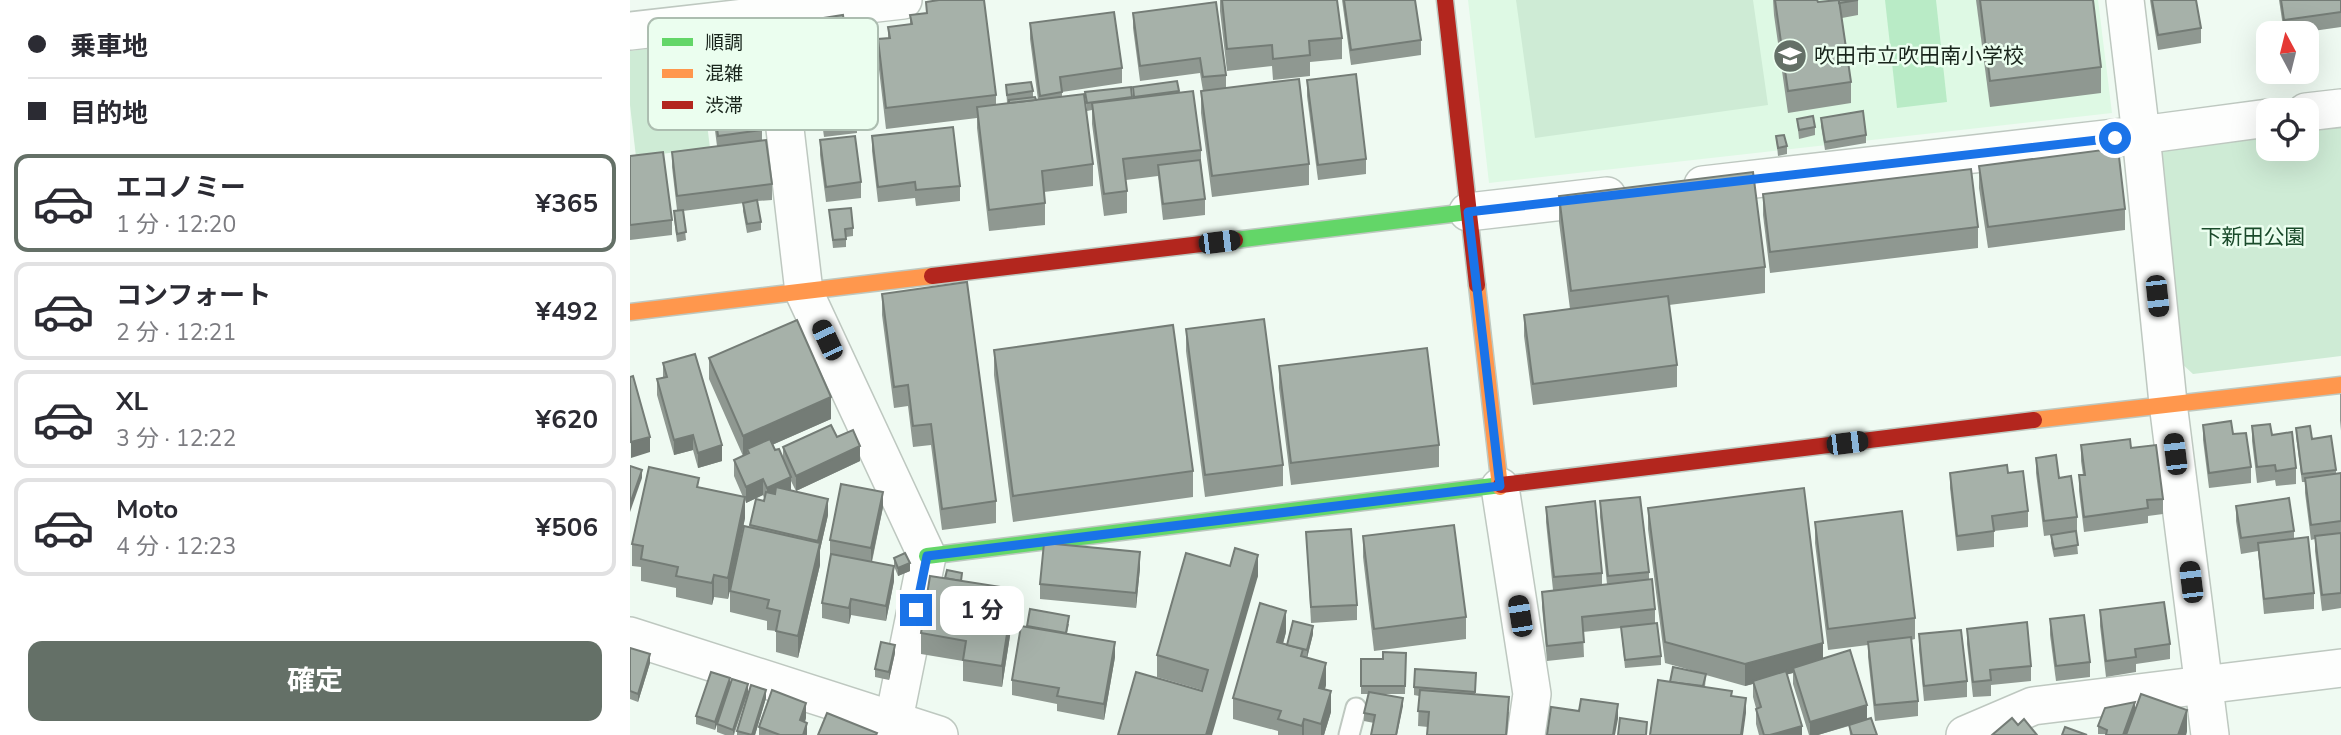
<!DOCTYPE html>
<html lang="ja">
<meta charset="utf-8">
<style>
:root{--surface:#fff;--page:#f7f7f7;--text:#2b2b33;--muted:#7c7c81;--line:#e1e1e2;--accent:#647067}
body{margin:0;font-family:"Nunito Sans","Noto Sans JP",sans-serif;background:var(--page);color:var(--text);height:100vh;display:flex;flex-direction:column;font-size:26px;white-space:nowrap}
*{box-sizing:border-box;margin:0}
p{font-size:23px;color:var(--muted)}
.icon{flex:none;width:38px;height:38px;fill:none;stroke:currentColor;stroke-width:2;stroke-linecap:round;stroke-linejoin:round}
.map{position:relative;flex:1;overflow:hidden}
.drawer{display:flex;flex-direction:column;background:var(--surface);width:630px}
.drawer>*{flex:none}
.guide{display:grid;align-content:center;height:154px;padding:0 28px;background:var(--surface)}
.needle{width:46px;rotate:353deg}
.fabs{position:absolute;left:1626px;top:21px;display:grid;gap:14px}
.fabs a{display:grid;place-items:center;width:63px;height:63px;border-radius:14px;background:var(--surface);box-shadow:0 7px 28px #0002;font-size:35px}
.end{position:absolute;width:32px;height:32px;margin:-16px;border:9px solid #1a73e8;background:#fff;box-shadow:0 0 0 4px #fff}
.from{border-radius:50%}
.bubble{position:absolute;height:49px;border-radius:14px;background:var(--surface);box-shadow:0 7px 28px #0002;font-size:23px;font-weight:700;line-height:49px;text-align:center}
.car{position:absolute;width:21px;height:42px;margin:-21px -10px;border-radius:9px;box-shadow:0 0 5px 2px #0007;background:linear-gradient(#222 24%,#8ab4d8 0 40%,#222 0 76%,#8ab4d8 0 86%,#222 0)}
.guide b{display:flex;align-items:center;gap:24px;height:66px;font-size:26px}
.guide b+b{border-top:2px solid var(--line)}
.guide i{width:18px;height:18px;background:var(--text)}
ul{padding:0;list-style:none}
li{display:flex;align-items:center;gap:21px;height:98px;margin:0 14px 10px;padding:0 14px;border:4px solid var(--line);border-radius:14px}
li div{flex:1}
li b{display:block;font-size:26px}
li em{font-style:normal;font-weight:700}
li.on{border-color:var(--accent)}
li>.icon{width:63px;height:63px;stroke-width:1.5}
.cta{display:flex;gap:14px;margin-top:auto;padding:14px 28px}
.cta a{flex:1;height:80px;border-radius:14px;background:var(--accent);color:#fff;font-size:28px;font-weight:700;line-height:80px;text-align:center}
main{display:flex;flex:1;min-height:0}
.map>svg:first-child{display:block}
</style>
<main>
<section class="drawer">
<div class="guide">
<b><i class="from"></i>乗車地</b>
<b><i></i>目的地</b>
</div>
<ul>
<li class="on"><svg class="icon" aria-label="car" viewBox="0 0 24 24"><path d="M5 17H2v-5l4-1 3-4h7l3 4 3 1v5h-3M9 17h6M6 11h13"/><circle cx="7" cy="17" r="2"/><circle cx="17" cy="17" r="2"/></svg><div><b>エコノミー</b><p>1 分 · 12:20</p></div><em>¥365</em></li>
<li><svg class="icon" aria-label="car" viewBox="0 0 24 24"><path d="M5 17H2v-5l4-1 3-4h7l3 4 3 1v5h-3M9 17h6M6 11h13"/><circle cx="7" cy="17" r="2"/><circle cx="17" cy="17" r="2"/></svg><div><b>コンフォート</b><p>2 分 · 12:21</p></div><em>¥492</em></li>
<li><svg class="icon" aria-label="car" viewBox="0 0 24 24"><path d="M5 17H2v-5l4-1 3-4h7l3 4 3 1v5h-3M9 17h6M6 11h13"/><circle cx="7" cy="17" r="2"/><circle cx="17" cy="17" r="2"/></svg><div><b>XL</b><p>3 分 · 12:22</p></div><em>¥620</em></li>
<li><svg class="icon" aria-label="car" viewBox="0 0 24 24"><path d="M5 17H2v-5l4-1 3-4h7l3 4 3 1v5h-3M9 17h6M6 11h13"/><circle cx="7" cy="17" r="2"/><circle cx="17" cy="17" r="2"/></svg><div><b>Moto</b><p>4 分 · 12:23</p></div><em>¥506</em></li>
</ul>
<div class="cta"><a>確定</a></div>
</section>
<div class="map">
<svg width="1711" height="735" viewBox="0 0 1711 735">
<rect width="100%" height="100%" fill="#effaf2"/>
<polygon fill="#def9e4" points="838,0 1468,0 1482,113 859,183"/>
<g fill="#ceebd5">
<polygon points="886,0 1123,0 1138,105 905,138"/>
<polygon points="67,43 80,148 6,157 0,105 0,51"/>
<polygon points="1711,122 1711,356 1563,374 1550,362 1526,162 1539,142 1638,130 1638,149 1676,149 1677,126"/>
</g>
<polygon fill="#b9ebc6" points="1255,0 1306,0 1317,102 1267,108"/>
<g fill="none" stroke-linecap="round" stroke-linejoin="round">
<g stroke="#bec8c0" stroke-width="23">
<polyline id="lane" points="719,735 726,708"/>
</g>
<g stroke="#bec8c0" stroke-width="40">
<g id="street">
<polyline points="140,0 174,292 297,556 264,719"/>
<polyline points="1495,0 1511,135 1538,403 1580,735"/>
<polyline points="0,31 273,0"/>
<polyline points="1676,112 1711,108"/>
<polyline points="1073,185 1511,135 1638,118"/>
<polyline points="838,212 977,196"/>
<polyline points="870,487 902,694 896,735"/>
<polyline points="0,636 309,735"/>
<polyline points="1335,735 1403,706 1711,668"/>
</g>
</g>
<g stroke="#bec8c0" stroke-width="19">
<g id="fast">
<polyline points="605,240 838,212"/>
<polyline points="297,556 871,485"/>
</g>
</g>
<g stroke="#bec8c0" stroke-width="19">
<g id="slow">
<polyline points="847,285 870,487"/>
<polyline points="0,312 302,276"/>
<polyline points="1404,420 1711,385"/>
</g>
</g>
<g stroke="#bec8c0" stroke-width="19">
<g id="jam">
<polyline points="815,0 847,285"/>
<polyline points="302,276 605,240"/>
<polyline points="871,485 1404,420"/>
</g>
</g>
<use href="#lane" stroke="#fdfefd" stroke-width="19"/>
<use href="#street" stroke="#fdfefd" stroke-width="37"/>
<use href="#fast" stroke="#63d668" stroke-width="16"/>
<use href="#slow" stroke="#ff974d" stroke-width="16"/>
<use href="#jam" stroke="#b3261e" stroke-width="16"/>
</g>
<g fill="#8f9891">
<polygon points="590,0 707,0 712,38 712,59 680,62 680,76 643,80 642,66 597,71 590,11"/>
<polygon points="712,0 785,0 791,40 791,55 721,65"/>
<polygon points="1143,0 1187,0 1188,2 1228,0 1228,15 1212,18 1221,82 1221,103 1158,113 1144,15"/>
<polygon points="1346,0 1463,0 1471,67 1471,93 1360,107"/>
<polygon points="1520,0 1566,0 1571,28 1571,43 1528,50"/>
<polygon points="1649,0 1711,0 1711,27 1669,33 1654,33"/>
<polygon points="296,2 366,95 366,105 379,103 377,103 376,85 403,91 403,97 406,100 408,100 400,39 400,23 492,68 492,83 432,92 432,97 463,164 463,186 414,192 415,203 415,225 359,231 347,128 347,118 256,129 248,61 248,39 258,38 258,27 280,24 280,15 296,13"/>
<polygon points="503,13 596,75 596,88 679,164 679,185 582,197 571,113 571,91 573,91 570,73 510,81 503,28"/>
<polygon points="180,20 227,118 227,133 194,137 180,35"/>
<polygon points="76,46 132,130 132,140 142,184 142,200 127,201 131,222 131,230 117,233 113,211 113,203 114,203 53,211 56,240 47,242 44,219 44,211 47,210 42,167 42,152 87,146 76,61"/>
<polygon points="677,80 736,159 736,174 688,180 677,96"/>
<polygon points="547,81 549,92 571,150 571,163 575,199 575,215 533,220 528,176 496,180 497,191 497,213 474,216 462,124 462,110 457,111 455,92 501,87 502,98 504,98 503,87"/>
<polygon points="1191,118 1236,135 1236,143 1195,150 1191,126"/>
<polygon points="1167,119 1185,127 1185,135 1169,139"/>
<polygon points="242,136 330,186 330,201 286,206 285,198 248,202 242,151"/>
<polygon points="1146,136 1157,146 1157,154 1148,156"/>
<polygon points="190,140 231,182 231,198 196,202 190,155"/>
<polygon points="0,156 42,220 42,235 0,240"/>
<polygon points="1349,166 1495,209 1495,230 1358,248 1349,188"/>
<polygon points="1133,194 1348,227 1348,248 1140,273 1133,215"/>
<polygon points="929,196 1135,267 1135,293 1039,305 1047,365 1047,387 903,405 894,336 894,315 940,309 929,222"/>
<polygon points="199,210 223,228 223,236 216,237 216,247 203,248"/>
<polygon points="252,294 366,501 366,523 312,530 301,445 283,447 278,406 264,408 252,315"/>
<polygon points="556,329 653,465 653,486 575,497 556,351"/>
<polygon points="364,350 563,471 563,497 383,522 364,375"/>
<polygon points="79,358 201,419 142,445 145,450 153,457 153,447 207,437 230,461 166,491 161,481 161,491 198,515 190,550 190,565 168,658 146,652 146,631 137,630 137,621 100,612 100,591 120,525 134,501 134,498 133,495 116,503 115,500 115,518 98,599 84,597 82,605 46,597 46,588 11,581 11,567 2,566 2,544 69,487 113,497 104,476 104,460 113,456 79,379"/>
<polygon points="33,363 92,461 68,468 63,450 44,455 27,395 27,379 33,378"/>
<polygon points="649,366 809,445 809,467 661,485 649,388"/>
<polygon points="1710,394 1711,394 1711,431 1710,420"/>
<polygon points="1573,425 1603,434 1621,467 1621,483 1579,488 1573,440"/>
<polygon points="1622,426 1642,435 1666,468 1666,484 1646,486 1645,480 1627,483 1622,441"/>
<polygon points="1666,428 1682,439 1706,470 1706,474 1711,476 1711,608 1692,611 1685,551 1685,539 1681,540 1675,493 1675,482 1672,482 1666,436"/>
<polygon points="1451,445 1501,448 1533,499 1533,514 1518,516 1518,523 1454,532 1449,491 1449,475 1453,475 1451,461"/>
<polygon points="1406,458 1429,478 1447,517 1447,532 1446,532 1448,554 1424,557 1421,543 1421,535 1414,536 1406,473"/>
<polygon points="1320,473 1378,473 1398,511 1398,527 1364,531 1364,547 1327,551 1320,488"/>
<polygon points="970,501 1019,572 1019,580 1025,609 1025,623 1031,656 1031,665 995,668 991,628 953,632 954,657 917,661 912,607 912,592 923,590 916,522 916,507 972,573 972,585 977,584 970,517"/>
<polygon points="1606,506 1664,531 1664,539 1684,593 1684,609 1634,614 1628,551 1611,554 1606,521"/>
<polygon points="253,507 242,562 264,581 256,621 221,615 219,624 192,618 192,603 201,556 200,556 200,540"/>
<polygon points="1018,508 1193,659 1247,735 1220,735 1219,726 1188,735 1179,735 1163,684 1163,673 1157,674 1172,735 1129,735 1126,724 1126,708 1123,697 1123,684 1115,686 1076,675 1075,687 1102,696 1116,713 1040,682 1064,671 1035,663 1018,529"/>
<polygon points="1185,522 1285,618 1285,639 1281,640 1288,701 1288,716 1245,721 1238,657 1238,645 1198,650 1185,543"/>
<polygon points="676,532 727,605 727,620 681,623"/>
<polygon points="733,536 836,617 836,639 744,651 733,557"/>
<polygon points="264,558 280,571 268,576 264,566"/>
<polygon points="600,566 628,576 572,691 572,690 527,677 527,655"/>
<polygon points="510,568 506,608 410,599 410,584"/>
<polygon points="332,581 384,610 372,687 333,681 333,661 291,654 291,633"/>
<polygon points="1470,610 1540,644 1540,659 1506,664 1506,672 1476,677 1470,626"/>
<polygon points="1420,619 1460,662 1460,677 1426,681 1420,635"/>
<polygon points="439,624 437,633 485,657 474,720 427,711 427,704 382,695 382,680 397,626"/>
<polygon points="1337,629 1401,666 1401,681 1361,685 1361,696 1343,697 1337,644"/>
<polygon points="656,632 653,644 657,645 683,634 677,658 696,685 695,689 701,712 694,735 648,735 648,731 603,719 603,698"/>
<polygon points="1289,634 1337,681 1337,697 1294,701 1289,650"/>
<polygon points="0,648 20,663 8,702 0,699"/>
<polygon points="265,653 259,680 245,677 245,669"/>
<polygon points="776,653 775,694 751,694 773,706 744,723 734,721 734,713 738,694 731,694 731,659 753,659"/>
<polygon points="846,673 845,694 879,712 877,735 797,735 798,727 788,726 789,696 784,695 784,687"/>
<polygon points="100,685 136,698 125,735 107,735 107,731 118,693 104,735 95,735 87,732 87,724 90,713 85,730 66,724 66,716"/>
<polygon points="1505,709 1557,731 1556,735 1468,734 1468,726"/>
<polygon points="176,718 175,722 177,735 129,735 129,727"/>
</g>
<g fill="#747c76">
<polygon points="201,397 201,419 119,455 117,449 117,456 113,458 113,436"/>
<polygon points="63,435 63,450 44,455 44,440"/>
<polygon points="20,437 20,452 1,458 1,442"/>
<polygon points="92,445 92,461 68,468 68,453"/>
<polygon points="230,446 230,461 166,491 166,476"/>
<polygon points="12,470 12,478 0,512 0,504"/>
<polygon points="161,477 161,492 137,503 137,488"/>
<polygon points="133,479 133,495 116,503 116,487"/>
<polygon points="253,492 253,507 241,564 241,548"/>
<polygon points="115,497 115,518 98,599 98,578"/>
<polygon points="198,499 198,515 190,550 190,565 168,658 168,636 188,550 188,541"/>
<polygon points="510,552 510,568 506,608 506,593"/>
<polygon points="628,555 628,576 582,735 576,735"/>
<polygon points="280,563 280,571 268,576 268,568"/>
<polygon points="264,566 264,581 256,621 256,606"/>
<polygon points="84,575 84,597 82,605 82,583"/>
<polygon points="384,589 384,610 372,687 372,666"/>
<polygon points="221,599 221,615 219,624 219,608"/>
<polygon points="656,611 656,632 647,664 647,642"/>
<polygon points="683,626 683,634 677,658 677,650"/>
<polygon points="485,642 485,657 474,720 474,704"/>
<polygon points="1193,643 1193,664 1163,668 1163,673 1115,686 1115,664"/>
<polygon points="265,645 265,653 259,680 259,672"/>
<polygon points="20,654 20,663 8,702 8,694"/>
<polygon points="696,663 696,685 689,709 689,688"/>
<polygon points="100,678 100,686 85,730 85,722"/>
<polygon points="118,684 118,692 103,735 103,730"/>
<polygon points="136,690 136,698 125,735 122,735"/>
<polygon points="701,691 701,712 694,735 691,735 691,724"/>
<polygon points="773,698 773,706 767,735 766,735"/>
<polygon points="1116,698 1116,713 1113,735 1111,735"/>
<polygon points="1505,702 1505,710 1496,735 1493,735"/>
<polygon points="176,703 176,718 170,735 170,720"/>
<polygon points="988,704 988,719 985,735 983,735"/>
<polygon points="1237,705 1237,720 1188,735 1180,735 1180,722"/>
<polygon points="1557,710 1557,731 1556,735 1548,735"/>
<polygon points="674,719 674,735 672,735 672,726"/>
<polygon points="177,723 177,735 173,735"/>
<polygon points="1172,726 1172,735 1140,735"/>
</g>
<g fill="#a6b1a9" stroke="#747c76" stroke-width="2">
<polygon points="309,0 354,0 366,95 256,108 248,39 260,38 258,27 282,24 280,15 297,13 296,2"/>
<polygon points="592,0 707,0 712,38 679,41 680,55 643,59 642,45 597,49"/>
<polygon points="714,0 785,0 791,40 721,50"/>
<polygon points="1145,0 1187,0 1188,2 1209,0 1221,82 1158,91"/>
<polygon points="1209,0 1228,0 1209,3"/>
<polygon points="1350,0 1463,0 1471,67 1360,81"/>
<polygon points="1522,0 1566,0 1571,28 1528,35"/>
<polygon points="1651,0 1711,0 1711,12 1654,20"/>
<polygon points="586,2 596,75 573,77 570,58 510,66 503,13"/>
<polygon points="484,12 492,68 430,77 432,92 410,96 400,23"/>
<polygon points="213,15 227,118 194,122 180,20"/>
<polygon points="121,40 132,130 88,136 76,46"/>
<polygon points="726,74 736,159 688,165 677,80"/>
<polygon points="669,79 679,164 582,176 571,91"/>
<polygon points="547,81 549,91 504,97 503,87"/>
<polygon points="401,82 403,91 377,95 376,85"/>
<polygon points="501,87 502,97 457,103 455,92"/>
<polygon points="563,91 571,150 493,159 497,191 474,194 462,103"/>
<polygon points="454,94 463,164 412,171 415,203 359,210 347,107"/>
<polygon points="405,97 406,100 379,103 379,100"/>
<polygon points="1233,111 1236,135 1195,142 1191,118"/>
<polygon points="1183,116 1185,127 1169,130 1167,119"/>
<polygon points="323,127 330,186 286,190 285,182 248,187 242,136"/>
<polygon points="1154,135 1157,146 1148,148 1146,136"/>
<polygon points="225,136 231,182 196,187 190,140"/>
<polygon points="136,140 142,184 47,196 42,152"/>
<polygon points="1488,148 1495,209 1358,227 1349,166"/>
<polygon points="33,152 42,220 0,225 0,156"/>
<polygon points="570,160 575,199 533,204 528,165"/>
<polygon points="1341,169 1348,227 1140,252 1133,194"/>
<polygon points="1123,172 1135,267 941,291 929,196"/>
<polygon points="127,200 131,222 117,224 113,203"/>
<polygon points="221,208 223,228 215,229 216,239 203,240 199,210"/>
<polygon points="53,210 56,232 47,234 44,211"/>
<polygon points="337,282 366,501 312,509 301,424 283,426 278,385 264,387 252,294"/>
<polygon points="1038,296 1047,365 903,384 894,315"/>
<polygon points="634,319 653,465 575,475 556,329"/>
<polygon points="167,320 201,397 113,436 79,358"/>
<polygon points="543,325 563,471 383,496 364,350"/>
<polygon points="797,348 809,445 661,463 649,366"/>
<polygon points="65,354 92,445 68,453 63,435 44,440 27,379 37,377 33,363"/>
<polygon points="3,376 20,437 1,442 0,377"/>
<polygon points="1601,421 1603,434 1616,433 1621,467 1579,473 1573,425"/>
<polygon points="1640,424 1642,435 1662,432 1666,468 1646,471 1645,465 1627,467 1622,426"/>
<polygon points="201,425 207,437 223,430 230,446 166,476 153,447"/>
<polygon points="1680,426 1682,439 1701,436 1706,470 1672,474 1666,428"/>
<polygon points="140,439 145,450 149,449 161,477 137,488 133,479 116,487 104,460 119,453 117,449"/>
<polygon points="1500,439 1501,448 1526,445 1533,499 1517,500 1518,508 1454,517 1449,475 1455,475 1451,445"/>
<polygon points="1426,455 1429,478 1441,476 1447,517 1414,521 1406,458"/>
<polygon points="1377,465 1378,473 1393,471 1398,511 1362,516 1364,531 1327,536 1320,473"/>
<polygon points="0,466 12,470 0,504"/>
<polygon points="19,467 69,478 67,487 115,497 98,578 84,575 82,583 46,576 48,567 11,559 13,546 2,544"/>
<polygon points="1711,473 1711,521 1681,525 1675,478"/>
<polygon points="211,484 253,492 241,548 200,540"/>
<polygon points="146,487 198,499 188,541 120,525 126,499 134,501 136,492 145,494"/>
<polygon points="1174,488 1193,643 1115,664 1035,642 1018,508"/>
<polygon points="1010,497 1019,572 978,576 970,501"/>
<polygon points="1659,498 1664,531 1611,538 1606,506"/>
<polygon points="965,501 972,573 924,577 916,507"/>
<polygon points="1272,511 1285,618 1198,629 1185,522"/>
<polygon points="824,525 836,617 744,629 733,536"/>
<polygon points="114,526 190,543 168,636 146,631 150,611 137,608 139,600 100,591"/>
<polygon points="721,529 727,605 681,607 676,532"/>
<polygon points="1446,531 1448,545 1424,549 1421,535"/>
<polygon points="1711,533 1711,593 1692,595 1685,536"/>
<polygon points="1678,537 1684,593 1634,599 1628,543"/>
<polygon points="414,543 510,552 506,593 410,584"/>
<polygon points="605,548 628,555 576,735 488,735 506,672 572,691 578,670 527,655 556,553 600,566"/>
<polygon points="275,553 280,563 268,568 264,558"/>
<polygon points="201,554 264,566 256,606 221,599 219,608 192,603"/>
<polygon points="317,570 332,573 331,581 315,578"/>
<polygon points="300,576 384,589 372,666 333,660 336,641 291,633"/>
<polygon points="1022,579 1025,609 952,617 954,642 917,646 912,592"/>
<polygon points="1534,602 1540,644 1505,649 1506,657 1476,661 1470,610"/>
<polygon points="630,603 656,611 647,642 673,649 671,656 696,663 689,688 701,691 691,724 674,719 672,726 648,719 651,711 603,698"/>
<polygon points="400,609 439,616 436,633 397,626"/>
<polygon points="1454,615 1460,662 1426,666 1420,619"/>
<polygon points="663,621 683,626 677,650 657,645"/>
<polygon points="1397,622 1401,666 1360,670 1361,680 1343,682 1337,629"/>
<polygon points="1027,623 1031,656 995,660 991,627"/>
<polygon points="391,626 485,642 474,704 427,696 429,688 382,680"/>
<polygon points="1331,630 1337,681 1294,686 1289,634"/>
<polygon points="1281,637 1288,701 1245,705 1238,642"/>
<polygon points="251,642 265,645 259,672 245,669"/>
<polygon points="0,648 20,654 8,694 0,691"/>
<polygon points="1220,650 1237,705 1180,722 1163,668"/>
<polygon points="753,652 776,653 775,686 731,686 731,659 753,659"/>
<polygon points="1043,667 1076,674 1073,686 1040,682"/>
<polygon points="785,669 846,673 845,692 784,687"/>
<polygon points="1156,671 1172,726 1140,735 1134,735 1126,709 1131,707 1123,681"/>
<polygon points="81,672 100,678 85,722 66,716"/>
<polygon points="102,679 118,684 103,730 87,724"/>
<polygon points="1028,680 1102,691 1101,696 1116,698 1111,735 1020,735"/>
<polygon points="121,685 136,690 122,735 107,731"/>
<polygon points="142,690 176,703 170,720 177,723 173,735 150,735 129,727"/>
<polygon points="790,690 879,697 876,735 797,735 799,712 788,711"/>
<polygon points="739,692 773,698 766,735 741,735 745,715 734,713"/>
<polygon points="1511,694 1557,710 1548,735 1496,735"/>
<polygon points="951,699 988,704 983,735 917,735 921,707 949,711"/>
<polygon points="1505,702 1493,735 1476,735 1477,730 1468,726 1475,708"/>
<polygon points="197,713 247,733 246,735 188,735"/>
<polygon points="990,718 1017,722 1016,735 988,735"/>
<polygon points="1241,718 1247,735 1222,735 1219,725"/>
<polygon points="1382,718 1388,725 1394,719 1407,735 1362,735"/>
<polygon points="1435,727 1457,735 1432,735"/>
</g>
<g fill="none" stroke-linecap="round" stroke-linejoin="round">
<polyline stroke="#1a73e8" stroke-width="9" points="286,610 297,556 870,486 838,212 1485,138"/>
</g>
<defs>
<g id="school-disc" transform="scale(1.75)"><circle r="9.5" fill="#647067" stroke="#ebfeef"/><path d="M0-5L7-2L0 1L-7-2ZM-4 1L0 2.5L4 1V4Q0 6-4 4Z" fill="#fff"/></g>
</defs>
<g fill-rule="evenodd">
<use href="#school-disc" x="1160" y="56"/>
</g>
<g text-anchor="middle" stroke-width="5" stroke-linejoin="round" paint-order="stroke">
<g font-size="21" fill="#19251c" stroke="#ebfeef" text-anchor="start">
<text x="1184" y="63">吹田市立吹田南小学校</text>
</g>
<g font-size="21" fill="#1a4b2b" stroke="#ebfeef">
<text x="1623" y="244">下新田公園</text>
</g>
</g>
<rect x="18" y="18" width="230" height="112" rx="10" fill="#ebfeef" stroke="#acbdb0" stroke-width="2"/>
<rect x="32" y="38" width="31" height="8" fill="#63d668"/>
<rect x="32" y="69" width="31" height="9" fill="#ff974d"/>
<rect x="32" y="101" width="31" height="8" fill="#b3261e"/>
<g font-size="19" fill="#19251c">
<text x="75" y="49">順調</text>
<text x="75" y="80">混雑</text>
<text x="75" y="112">渋滞</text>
</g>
</svg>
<div class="fabs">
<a><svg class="needle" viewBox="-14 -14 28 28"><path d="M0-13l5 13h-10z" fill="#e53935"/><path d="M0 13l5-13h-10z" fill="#7c7c81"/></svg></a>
<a><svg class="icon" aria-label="locate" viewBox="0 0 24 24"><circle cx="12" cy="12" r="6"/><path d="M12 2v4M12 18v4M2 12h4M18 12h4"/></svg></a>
</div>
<i class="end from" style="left:1485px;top:138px"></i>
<i class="end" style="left:286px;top:610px"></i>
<div class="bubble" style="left:310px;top:586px;width:84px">1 分</div>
<i class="car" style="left:589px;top:242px;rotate:83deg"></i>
<i class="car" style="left:1527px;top:296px;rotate:174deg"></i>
<i class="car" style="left:197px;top:340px;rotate:335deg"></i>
<i class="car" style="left:1217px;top:443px;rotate:83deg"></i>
<i class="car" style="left:1545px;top:454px;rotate:353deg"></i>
<i class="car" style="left:1561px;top:582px;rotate:353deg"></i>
<i class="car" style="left:890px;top:616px;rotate:351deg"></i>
</div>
</main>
